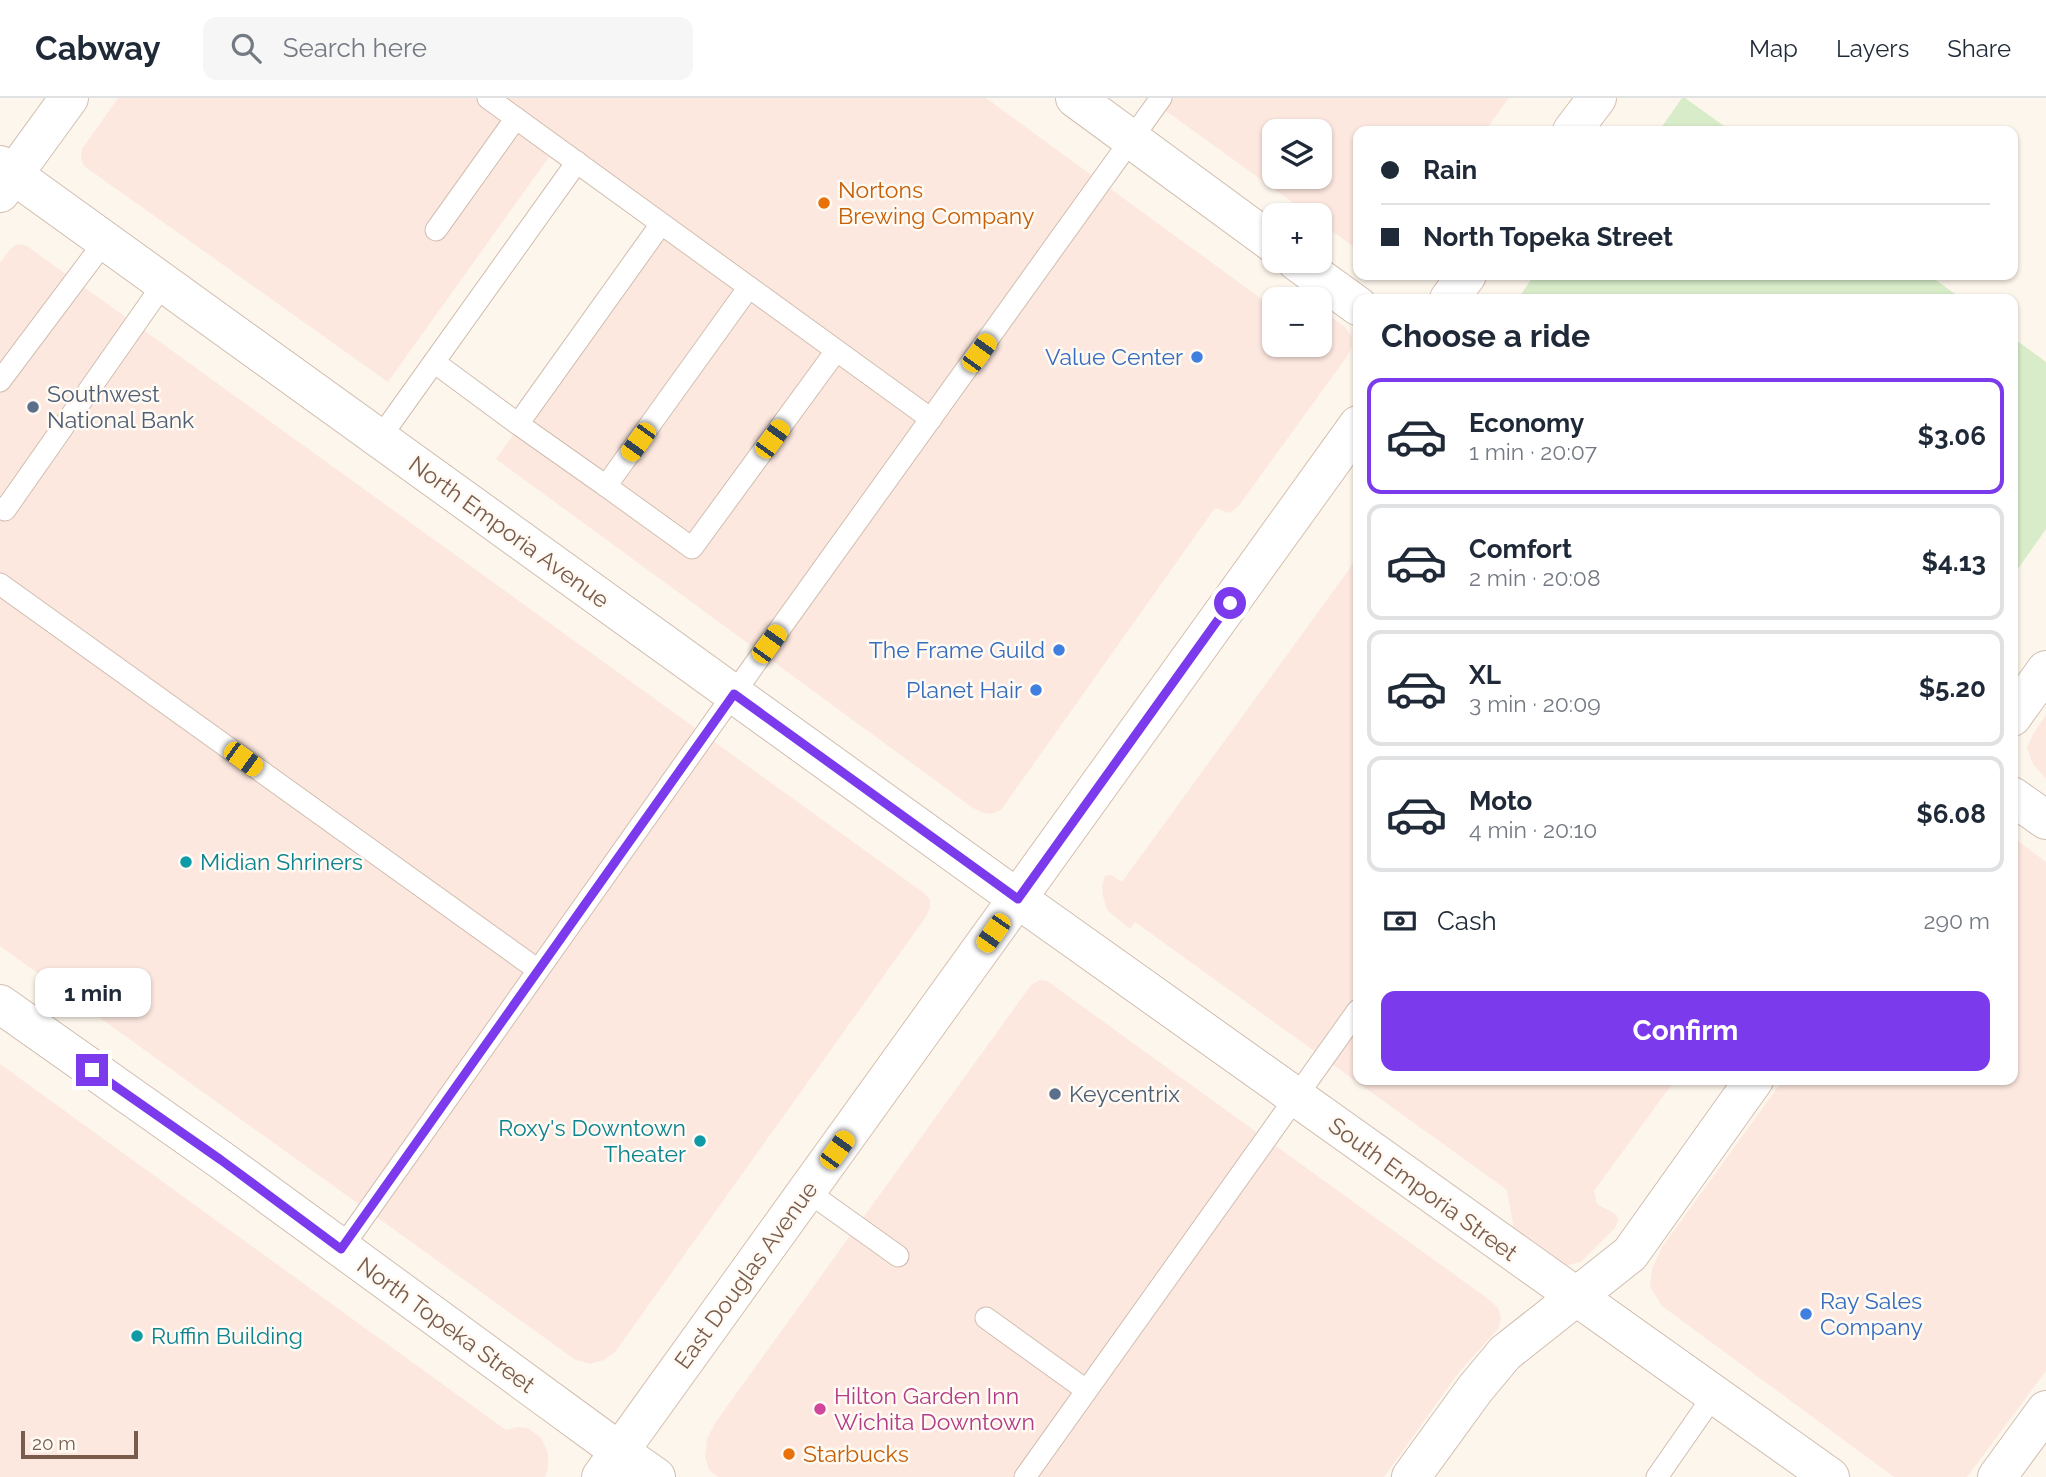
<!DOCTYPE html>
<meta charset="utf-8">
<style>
:root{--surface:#fff;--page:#f6f6f7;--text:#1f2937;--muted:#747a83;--line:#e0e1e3;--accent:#7c3aed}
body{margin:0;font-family:Raleway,sans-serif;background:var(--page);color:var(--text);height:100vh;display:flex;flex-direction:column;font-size:26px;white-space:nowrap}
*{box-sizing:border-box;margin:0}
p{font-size:23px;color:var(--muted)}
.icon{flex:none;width:38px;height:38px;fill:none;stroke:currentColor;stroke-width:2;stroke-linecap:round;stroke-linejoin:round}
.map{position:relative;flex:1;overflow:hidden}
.details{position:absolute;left:1353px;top:196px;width:665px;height:791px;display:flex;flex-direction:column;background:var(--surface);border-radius:14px;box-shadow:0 2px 5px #0004}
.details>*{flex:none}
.hud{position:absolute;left:1353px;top:28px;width:665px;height:154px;border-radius:14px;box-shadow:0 2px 5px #0004;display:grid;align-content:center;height:154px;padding:0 28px;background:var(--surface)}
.fabs{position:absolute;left:1262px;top:21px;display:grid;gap:14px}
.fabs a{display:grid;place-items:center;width:70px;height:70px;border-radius:14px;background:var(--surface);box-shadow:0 2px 5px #0004;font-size:35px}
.scale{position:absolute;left:21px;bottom:18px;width:117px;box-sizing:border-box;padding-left:7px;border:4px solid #7a5c4d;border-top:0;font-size:19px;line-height:24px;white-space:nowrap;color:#7a5c4d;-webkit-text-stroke:5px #fffaf3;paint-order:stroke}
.end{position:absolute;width:32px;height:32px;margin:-16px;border:9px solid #7c3aed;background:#fff;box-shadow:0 0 0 4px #fff}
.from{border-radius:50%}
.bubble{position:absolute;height:49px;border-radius:14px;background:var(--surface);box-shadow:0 2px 5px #0004;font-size:23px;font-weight:700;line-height:49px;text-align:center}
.car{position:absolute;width:21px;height:42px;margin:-21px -10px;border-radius:9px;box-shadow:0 0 5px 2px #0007;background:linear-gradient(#f5c518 24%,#345 0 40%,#f5c518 0 76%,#345 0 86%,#f5c518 0)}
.hud b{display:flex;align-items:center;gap:24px;height:66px;font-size:26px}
.hud b+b{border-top:2px solid var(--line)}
.hud i{width:18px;height:18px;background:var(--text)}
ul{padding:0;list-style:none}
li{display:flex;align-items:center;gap:21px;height:116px;margin:0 14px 10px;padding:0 14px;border:4px solid var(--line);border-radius:14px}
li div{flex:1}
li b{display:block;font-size:26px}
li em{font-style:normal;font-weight:700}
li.active{border-color:var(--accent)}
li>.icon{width:63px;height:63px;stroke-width:1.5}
h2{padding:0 28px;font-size:32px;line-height:84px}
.pay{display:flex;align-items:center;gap:18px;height:77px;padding:0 28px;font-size:26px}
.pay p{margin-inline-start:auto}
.primary-button{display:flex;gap:14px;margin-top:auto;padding:14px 28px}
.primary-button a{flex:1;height:80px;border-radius:14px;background:var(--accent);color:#fff;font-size:28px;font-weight:700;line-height:80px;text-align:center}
header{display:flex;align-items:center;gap:42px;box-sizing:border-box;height:98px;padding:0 35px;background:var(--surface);border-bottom:2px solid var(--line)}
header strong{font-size:33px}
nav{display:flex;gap:38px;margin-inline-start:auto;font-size:24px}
.search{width:490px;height:63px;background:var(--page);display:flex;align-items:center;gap:18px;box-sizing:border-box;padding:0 24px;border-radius:14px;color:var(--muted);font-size:26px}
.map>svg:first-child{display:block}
</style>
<header>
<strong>Cabway</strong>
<div class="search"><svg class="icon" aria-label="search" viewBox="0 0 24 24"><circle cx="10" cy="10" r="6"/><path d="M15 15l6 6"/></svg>Search here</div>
<nav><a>Map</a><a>Layers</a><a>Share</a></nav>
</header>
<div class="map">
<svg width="2046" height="1379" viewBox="0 0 2046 1379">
<rect width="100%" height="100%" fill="#fdf6ec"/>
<g fill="#fde8e0" fill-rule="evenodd">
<polygon points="118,0 986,0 1274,210 1274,247 1320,247 1320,211 1345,229 1352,239 1352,248 1346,260 1238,409 1230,415 1215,410 1001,712 992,716 984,715 973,710 496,361 657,135 549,59 388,284 84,68 81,61 82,51"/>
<path d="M1148,0H1509L1485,33H1358V152L1320,124V117H1310ZM1274,33H1320V79H1274Z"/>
<polygon points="18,146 27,148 924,795 930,802 930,810 925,820 615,1254 604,1262 590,1266 574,1261 0,848 0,165 10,151"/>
<polygon points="1358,459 1358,982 1675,982 1594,1093 1597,1106 1617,1117 1618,1123 1615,1130 1581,1164 1568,1167 1557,1166 1514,1132 1507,1092 1135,824 1130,831 1107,812 1103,798 1102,788 1105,778 1111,777 1122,784"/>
<polygon points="2046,617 2046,681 2033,666 2027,650 2033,636"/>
<polygon points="2013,739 2046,764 2046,1273 1967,1379 1894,1379 1662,1208 1650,1189 1652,1171 1662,1149 1783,982 2012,982"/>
<polygon points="1040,882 1047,883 1491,1203 1499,1211 1501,1221 1498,1231 1459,1274 1384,1379 718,1379 709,1372 705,1358 707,1341 715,1325 1031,887"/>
<polygon points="0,966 506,1332 517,1329 528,1330 541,1340 548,1355 548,1371 545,1379 0,1379"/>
</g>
<g fill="#d8ecc9">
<polygon points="1682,0 1685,0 1731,33 1659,33"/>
<polygon points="1534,177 1929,177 1962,201 1518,201"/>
<polygon points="2012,239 2046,264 2046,431 2013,478"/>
</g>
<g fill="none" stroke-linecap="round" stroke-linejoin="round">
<g stroke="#d1beb0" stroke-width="23">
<g id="service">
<polyline points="488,0 931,321"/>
<polyline points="661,126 518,326 606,388 749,189"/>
<polyline points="436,132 516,20"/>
<polyline points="0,283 105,143"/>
<polyline points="518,326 434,264 577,64"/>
<polyline points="379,341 434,264"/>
<polyline points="606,388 692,450 836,253"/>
<polyline points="0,410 5,412 164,185"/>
<polyline points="0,486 538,872"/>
<polyline points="807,1093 898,1158"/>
<polyline points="341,1151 769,546 1161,0"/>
<polyline points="986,1220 1086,1292"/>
<polyline points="1025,1379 1358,912"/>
<polyline points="1657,1379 1714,1297"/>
</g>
</g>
<g stroke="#d1beb0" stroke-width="40">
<g id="minor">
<polyline points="1075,0 1274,146"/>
<polyline points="0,67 1018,801"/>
<polyline points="1296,163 1358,208"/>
<polyline points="2012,619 2046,572"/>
<polyline points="2012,698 2046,722"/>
<polyline points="0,906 221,1062 619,1353"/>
<polyline points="1411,1379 1475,1291 1505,1255 1630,1156 1754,982"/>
<polyline points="1997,1379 2046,1312"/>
</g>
</g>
<g stroke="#d1beb0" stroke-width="40">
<g id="tertiary">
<polyline points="0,95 69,0"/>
<polyline points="1018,801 1830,1379"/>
<polyline points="619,1353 656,1379"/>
</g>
</g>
<g stroke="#d6c0b0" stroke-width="40">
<g id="secondary">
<polyline points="1572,33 1597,0"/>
<polyline points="1449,201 1467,177"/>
<polyline points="601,1379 1358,327"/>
</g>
</g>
<use href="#service" stroke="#fff" stroke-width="21"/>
<use href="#minor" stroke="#fff" stroke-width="38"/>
<use href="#tertiary" stroke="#fff" stroke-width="38"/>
<use href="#secondary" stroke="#fff" stroke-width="38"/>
</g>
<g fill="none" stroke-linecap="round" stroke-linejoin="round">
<polyline stroke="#7c3aed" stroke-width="9" points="92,972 221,1062 341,1151 734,596 1018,801 1230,505"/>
</g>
<g fill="#e8710a" stroke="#fffaf3" stroke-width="2.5">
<circle cx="824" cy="105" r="7"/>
<circle cx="789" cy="1356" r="7"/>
</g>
<g fill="#3f7fe0" stroke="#fffaf3" stroke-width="2.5">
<circle cx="1197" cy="259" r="7"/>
<circle cx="1059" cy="552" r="7"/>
<circle cx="1036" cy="592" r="7"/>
<circle cx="1806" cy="1216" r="7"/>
</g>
<g fill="#5c6f8a" stroke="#fffaf3" stroke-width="2.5">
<circle cx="33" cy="309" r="7"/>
<circle cx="1055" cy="996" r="7"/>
</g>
<g fill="#0f9aa8" stroke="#fffaf3" stroke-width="2.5">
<circle cx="186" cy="764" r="7"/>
<circle cx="700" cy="1043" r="7"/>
<circle cx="137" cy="1238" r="7"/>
</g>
<circle fill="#d1479c" stroke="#fffaf3" stroke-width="2.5" cx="820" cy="1311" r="7"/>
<g text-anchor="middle" stroke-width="5" stroke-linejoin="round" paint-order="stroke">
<g font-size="23" fill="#c56008" stroke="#fffaf3" text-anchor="start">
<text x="838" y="100">Nortons<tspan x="838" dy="26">Brewing Company</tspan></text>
<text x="803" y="1364">Starbucks</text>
</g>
<g font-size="23" fill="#366cbe" stroke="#fffaf3" text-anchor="end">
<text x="1183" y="267">Value Center</text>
<text x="1045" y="560">The Frame Guild</text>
<text x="1022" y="600">Planet Hair</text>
<text x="1820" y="1211" text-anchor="start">Ray Sales<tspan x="1820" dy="26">Company</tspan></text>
</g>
<g font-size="23" fill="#4e5e75" stroke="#fffaf3" text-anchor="start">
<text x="47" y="304">Southwest<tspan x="47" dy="26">National Bank</tspan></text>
<text x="1069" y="1004">Keycentrix</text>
</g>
<g font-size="23" fill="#7a5c4d" stroke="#fffaf3">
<text transform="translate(509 434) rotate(36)" y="8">North Emporia Avenue</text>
<text transform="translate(1423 1091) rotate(36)" y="8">South Emporia Street</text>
<text transform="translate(746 1177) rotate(-54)" y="8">East Douglas Avenue</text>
<text transform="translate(446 1227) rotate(36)" y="8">North Topeka Street</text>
</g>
<g font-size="23" fill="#0d838f" stroke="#fffaf3" text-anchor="start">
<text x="200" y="772">Midian Shriners</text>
<text x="686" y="1038" text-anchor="end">Roxy's Downtown<tspan x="686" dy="26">Theater</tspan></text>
<text x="151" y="1246">Ruffin Building</text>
</g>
<g font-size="23" fill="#b23c85" stroke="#fffaf3" text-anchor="start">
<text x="834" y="1306">Hilton Garden Inn<tspan x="834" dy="26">Wichita Downtown</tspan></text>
</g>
</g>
</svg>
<div class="fabs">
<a><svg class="icon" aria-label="layers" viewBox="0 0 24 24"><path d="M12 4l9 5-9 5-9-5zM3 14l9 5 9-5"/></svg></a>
<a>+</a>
<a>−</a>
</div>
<div class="scale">20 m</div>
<i class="end from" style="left:1230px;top:505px"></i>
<i class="end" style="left:92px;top:972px"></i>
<div class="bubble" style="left:35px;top:870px;width:116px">1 min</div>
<i class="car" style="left:979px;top:255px;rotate:36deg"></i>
<i class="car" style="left:772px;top:341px;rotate:36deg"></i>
<i class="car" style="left:638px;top:344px;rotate:216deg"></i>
<i class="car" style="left:769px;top:546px;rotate:36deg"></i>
<i class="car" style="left:243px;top:661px;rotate:126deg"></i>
<i class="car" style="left:993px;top:835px;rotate:215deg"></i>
<i class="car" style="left:837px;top:1052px;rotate:36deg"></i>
<div class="hud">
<b><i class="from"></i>Rain</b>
<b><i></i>North Topeka Street</b>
</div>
<section class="details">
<h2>Choose a ride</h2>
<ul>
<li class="active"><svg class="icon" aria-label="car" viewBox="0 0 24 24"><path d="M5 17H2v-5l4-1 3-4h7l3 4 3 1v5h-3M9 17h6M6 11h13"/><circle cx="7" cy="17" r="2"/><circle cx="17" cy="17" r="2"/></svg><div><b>Economy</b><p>1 min · 20:07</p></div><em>$3.06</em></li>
<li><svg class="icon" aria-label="car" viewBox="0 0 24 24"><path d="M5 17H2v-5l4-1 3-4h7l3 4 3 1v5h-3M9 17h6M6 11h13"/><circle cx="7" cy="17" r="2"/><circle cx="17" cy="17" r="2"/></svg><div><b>Comfort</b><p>2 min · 20:08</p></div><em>$4.13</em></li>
<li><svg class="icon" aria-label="car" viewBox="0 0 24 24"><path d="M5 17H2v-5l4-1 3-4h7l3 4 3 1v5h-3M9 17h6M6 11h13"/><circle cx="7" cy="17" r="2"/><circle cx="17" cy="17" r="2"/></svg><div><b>XL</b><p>3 min · 20:09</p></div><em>$5.20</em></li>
<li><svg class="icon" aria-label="car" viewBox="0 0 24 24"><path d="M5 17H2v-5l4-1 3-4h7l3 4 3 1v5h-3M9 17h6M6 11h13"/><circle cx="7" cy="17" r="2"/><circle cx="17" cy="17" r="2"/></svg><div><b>Moto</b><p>4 min · 20:10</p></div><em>$6.08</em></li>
</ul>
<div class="pay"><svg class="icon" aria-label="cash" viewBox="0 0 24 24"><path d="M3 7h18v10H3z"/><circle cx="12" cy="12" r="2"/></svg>Cash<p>290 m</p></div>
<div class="primary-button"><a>Confirm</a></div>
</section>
</div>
